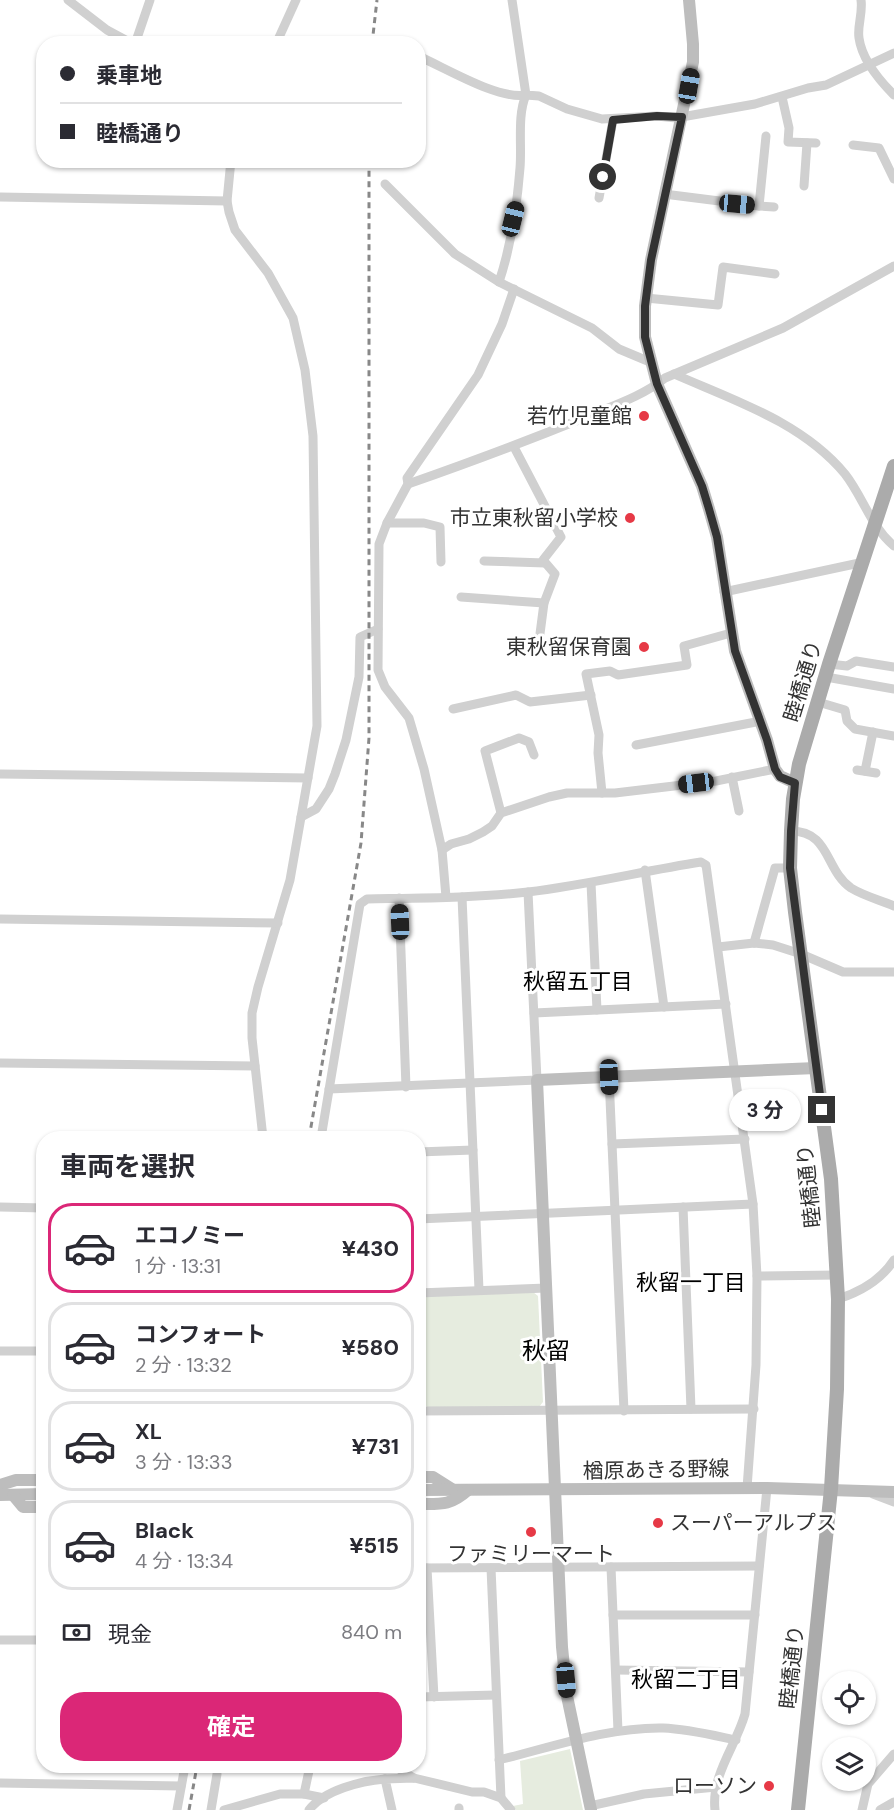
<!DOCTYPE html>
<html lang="ja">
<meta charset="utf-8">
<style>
:root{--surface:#fff;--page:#f7f7f7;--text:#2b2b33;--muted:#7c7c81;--line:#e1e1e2;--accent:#db2777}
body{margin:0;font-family:"DM Sans","Noto Sans JP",sans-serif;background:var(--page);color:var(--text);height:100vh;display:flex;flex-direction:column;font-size:22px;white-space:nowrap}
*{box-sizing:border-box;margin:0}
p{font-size:20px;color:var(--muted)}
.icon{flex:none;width:33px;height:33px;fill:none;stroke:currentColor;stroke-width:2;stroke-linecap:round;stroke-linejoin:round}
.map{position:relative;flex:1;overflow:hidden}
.details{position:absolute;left:36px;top:1131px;width:390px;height:642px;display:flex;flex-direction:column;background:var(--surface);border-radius:24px;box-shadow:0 2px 4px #0004}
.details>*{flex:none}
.hud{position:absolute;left:36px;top:36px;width:390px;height:132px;border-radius:24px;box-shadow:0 2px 4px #0004;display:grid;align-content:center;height:132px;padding:0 24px;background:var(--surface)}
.buttons{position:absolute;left:822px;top:1671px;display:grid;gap:12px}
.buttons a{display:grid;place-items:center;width:54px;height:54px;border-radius:50%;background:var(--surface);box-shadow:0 2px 4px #0004;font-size:30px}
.end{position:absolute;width:27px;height:27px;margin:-14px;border:8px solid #333;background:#fff;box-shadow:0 0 0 3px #fff}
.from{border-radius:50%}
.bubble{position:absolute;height:42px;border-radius:21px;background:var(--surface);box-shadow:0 2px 4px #0004;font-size:20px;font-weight:700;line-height:42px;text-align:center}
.car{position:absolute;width:18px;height:36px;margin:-18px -9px;border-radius:8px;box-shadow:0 0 4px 2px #0007;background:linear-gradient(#222 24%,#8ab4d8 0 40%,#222 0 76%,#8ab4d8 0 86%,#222 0)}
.hud b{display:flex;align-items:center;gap:21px;height:57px;font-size:22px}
.hud b+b{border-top:2px solid var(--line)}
.hud i{width:15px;height:15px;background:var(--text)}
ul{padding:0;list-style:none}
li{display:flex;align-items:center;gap:18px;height:90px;margin:0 12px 9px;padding:0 12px;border:3px solid var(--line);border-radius:24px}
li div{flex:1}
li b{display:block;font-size:22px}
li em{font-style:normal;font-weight:700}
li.selected{border-color:var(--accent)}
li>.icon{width:54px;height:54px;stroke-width:1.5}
h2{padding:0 24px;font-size:27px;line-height:72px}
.pay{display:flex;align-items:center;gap:15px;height:66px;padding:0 24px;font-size:22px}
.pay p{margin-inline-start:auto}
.action{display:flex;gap:12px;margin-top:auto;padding:12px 24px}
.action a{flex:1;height:69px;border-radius:24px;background:var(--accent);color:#fff;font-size:24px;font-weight:700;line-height:69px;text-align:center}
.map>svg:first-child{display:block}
</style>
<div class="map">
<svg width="894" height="1810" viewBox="0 0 894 1810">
<rect width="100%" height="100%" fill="#fff"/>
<g fill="#e6ecdf">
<polygon points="533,1292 538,1296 543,1402 539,1407 430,1409 424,1404 420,1301 425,1296"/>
<polygon points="570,1749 583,1810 516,1810 513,1806 523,1804 520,1761"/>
</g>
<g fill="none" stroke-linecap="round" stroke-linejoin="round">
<g stroke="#d0d0d0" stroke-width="9">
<polyline points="68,0 107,30 133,44"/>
<polyline points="512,0 526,95 539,96 567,109 602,119 657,116 676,118 755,104 808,88 826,85 894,53"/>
<path d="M861,0C863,14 857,26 859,38C862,60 879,80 894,95"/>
<polyline points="383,43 385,44"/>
<polyline points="135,44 150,0"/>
<polyline points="276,44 296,0"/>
<polyline points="782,97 789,128 788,142 816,143"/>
<polyline points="853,145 879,148 894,179"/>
<polyline points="231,160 227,201 229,212 235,230 268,273 293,318 305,370 313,436 317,726 290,880 258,987 252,1013 252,1038 263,1138"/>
<path d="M385,184L455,254L499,282C511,246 517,206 520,168C522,146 517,115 526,95C498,100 446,68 418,56"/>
<polyline points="804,186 807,143"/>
<polyline points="664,194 759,206 766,136"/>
<polyline points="0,197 227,201"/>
<polyline points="599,198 613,120"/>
<polyline points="759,206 774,207"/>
<polyline points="499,282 592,328 619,349 650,362"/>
<polyline points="646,298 718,305 723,267 775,274"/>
<path d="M674,374C733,400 802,422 845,474C863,497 871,527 894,546"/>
<polyline points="514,447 561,537 543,560 555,574 544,603 538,649"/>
<path d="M408,484C468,463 527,441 586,417C612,406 643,396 665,378L783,328L894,266"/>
<polyline points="387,523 424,523 440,527 441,562"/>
<polyline points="484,561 545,563"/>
<polyline points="724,592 864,562"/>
<polyline points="461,597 544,603"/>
<polyline points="829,664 847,666 856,661 894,667"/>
<polyline points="826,677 894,689"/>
<polyline points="818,702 845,710 847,721 855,729 894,736"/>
<polyline points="453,709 516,695 530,702 591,695"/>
<polyline points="636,745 761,721"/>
<polyline points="857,770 876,773"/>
<polyline points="865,771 873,732"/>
<polyline points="0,774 308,778"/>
<polyline points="732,777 739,811"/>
<polyline points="602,793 598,753 599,735 586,674 610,671 618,675 687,665 684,646 731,633"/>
<polyline points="501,813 485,751 519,738 529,742 534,755"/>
<polyline points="301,817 316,809 329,789 335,774 346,740 359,677 360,637 378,629"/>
<path d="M791,831C830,831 825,870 851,888C864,896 880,900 894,906"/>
<polyline points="442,850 451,844 469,839 483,832 492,826 501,813 549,797 567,793 615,793 716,781 775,769"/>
<polyline points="645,870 664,1007"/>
<polyline points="591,883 597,1010"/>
<polyline points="446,897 442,850 424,769 409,718 385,687 378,670 379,544 387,523 408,484 407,478 478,375 502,324 514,289"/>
<polyline points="462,897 479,1290"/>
<polyline points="399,898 406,1087"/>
<polyline points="0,919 278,923"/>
<polyline points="754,943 775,868 790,868"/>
<polyline points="718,947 754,943 773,945 801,954 843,972 894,972"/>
<polyline points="534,1013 726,1004"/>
<polyline points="0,1063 255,1066"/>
<polyline points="609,1077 624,1411"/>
<polyline points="329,1089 537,1080 528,892"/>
<path d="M321,1138L360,904L367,899C421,898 475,898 528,892C586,885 643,871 701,862L706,865L753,1204L757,1276L756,1365L747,1488"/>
<polyline points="612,1144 745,1139"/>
<polyline points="418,1152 473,1150"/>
<polyline points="0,1207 44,1208"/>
<polyline points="683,1207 691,1409"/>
<polyline points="418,1219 753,1204"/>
<polyline points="757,1276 837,1275"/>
<polyline points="418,1293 546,1288"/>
<path d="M838,1299C860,1292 881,1280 894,1260"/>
<polyline points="418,1348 421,1411"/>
<polyline points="0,1351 44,1351"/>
<polyline points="418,1411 754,1409"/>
<polyline points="873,1494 894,1502"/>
<polyline points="611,1567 618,1731"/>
<polyline points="418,1568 759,1566"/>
<polyline points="427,1568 434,1697"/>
<polyline points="491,1568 501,1798"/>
<polyline points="613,1615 755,1615"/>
<polyline points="0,1640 44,1640"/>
<polyline points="616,1670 749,1672"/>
<polyline points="418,1697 496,1695"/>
<path d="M499,1760C552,1747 608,1727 663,1728C688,1729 712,1735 736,1740"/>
<polyline points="394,1766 414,1778"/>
<polyline points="0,1783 181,1786"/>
<polyline points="304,1794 310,1766"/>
<polyline points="590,1806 644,1794 716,1787"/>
<polyline points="459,1808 459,1810"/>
<polyline points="177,1810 185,1766"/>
<polyline points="211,1810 217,1774"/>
<polyline points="224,1810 280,1794 304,1794 324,1798"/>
<path d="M309,1810C324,1790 361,1781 385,1779"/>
<polyline points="392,1810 385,1779 414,1778 472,1792 484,1792 501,1798 511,1810"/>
<path d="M715,1810C711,1775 736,1746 745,1714L767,1488"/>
<polyline points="862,1810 868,1784 894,1754"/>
<polyline points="880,1810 894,1802"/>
</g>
<g stroke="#bdbdbd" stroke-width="12">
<polyline points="689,0 693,44 693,62 651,260 645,306 645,337 657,384 702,486 709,509 717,537 735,651 767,740 775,769 780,776 795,783"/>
<polyline points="418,1477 433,1477 452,1489"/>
<polyline points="0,1485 16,1480 44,1480"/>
<polyline points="418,1490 767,1488 894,1492"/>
<polyline points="0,1495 44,1494"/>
<polyline points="13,1495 23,1507 44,1507"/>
<path d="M418,1504C441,1504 450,1506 468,1490"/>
<polyline points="591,1810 567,1696 562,1647 537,1080 816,1068"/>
</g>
<polyline stroke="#ababab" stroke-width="14" points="798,1810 831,1489 837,1389 838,1299 831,1179 795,912 790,868 791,831 793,799 799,764 829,664 894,466"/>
<g stroke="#888" stroke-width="3" stroke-dasharray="6 4.5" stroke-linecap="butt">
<polyline points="372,44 377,0"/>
<polyline points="309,1138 361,843 369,738 369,160"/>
<polyline points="189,1810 197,1766"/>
</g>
</g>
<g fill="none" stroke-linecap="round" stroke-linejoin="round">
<polyline stroke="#333" stroke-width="8" points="603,177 613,120 657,116 682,117 651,260 645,306 645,337 657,384 702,486 709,509 717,537 735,651 767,740 775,769 780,777 795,783 791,831 790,868 822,1110"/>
</g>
<g fill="#e63946" stroke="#fff" stroke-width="2">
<circle cx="644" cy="416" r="6"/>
<circle cx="630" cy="518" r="6"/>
<circle cx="644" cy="647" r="6"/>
<circle cx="658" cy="1523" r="6"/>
<circle cx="531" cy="1532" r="6"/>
<circle cx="769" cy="1786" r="6"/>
</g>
<g text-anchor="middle" stroke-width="6" stroke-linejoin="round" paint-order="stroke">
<g font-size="21" fill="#333" stroke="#fff" text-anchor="end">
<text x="632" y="423">若竹児童館</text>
<text x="618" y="525">市立東秋留小学校</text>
<text x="632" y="654">東秋留保育園</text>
<text x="670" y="1530" text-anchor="start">スーパーアルプス</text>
<text x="531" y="1561" text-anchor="middle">ファミリーマート</text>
<text x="757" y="1793">ローソン</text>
</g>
<g font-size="21" fill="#333" stroke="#fff">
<text transform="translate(803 681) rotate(-73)" y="7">睦橋通り</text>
<text transform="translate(809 1186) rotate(-96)" y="7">睦橋通り</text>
<text transform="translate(656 1470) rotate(-1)" y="7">楢原あきる野線</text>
<text transform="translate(792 1667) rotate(-84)" y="7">睦橋通り</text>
</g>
<g font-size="22" fill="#000" stroke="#fff">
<text x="578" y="989">秋留五丁目</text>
<text x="691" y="1290">秋留一丁目</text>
<text x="686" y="1687">秋留二丁目</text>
</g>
<g font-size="24" fill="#000" stroke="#fff">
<text x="546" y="1359">秋留</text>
</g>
</g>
</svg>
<div class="buttons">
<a><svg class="icon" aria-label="locate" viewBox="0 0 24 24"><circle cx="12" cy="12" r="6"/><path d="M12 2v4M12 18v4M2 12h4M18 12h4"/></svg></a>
<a><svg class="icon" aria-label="layers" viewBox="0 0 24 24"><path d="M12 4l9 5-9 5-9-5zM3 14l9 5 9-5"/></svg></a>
</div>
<i class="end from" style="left:603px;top:177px"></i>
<i class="end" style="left:822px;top:1110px"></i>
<div class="bubble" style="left:729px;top:1089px;width:72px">3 分</div>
<i class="car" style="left:689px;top:86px;rotate:10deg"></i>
<i class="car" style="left:737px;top:204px;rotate:95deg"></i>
<i class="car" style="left:513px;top:219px;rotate:14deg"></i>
<i class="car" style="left:696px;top:783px;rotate:263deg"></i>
<i class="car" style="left:400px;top:922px;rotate:358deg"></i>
<i class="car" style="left:609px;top:1077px;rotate:178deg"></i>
<i class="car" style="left:566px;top:1680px;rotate:175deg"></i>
<div class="hud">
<b><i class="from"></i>乗車地</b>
<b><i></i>睦橋通り</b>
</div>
<section class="details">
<h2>車両を選択</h2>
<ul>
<li class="selected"><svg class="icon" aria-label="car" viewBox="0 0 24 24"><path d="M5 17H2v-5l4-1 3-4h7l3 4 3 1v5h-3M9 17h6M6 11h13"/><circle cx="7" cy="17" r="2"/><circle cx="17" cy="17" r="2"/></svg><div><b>エコノミー</b><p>1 分 · 13:31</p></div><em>¥430</em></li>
<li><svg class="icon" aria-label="car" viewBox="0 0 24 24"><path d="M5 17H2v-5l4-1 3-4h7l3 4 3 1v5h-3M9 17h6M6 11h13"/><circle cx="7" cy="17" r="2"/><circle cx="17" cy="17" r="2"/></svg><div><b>コンフォート</b><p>2 分 · 13:32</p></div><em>¥580</em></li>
<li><svg class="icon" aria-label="car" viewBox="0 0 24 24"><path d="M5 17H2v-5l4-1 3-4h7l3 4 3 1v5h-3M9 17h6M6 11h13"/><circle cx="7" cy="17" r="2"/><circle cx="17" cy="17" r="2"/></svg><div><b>XL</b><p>3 分 · 13:33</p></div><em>¥731</em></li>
<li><svg class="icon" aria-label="car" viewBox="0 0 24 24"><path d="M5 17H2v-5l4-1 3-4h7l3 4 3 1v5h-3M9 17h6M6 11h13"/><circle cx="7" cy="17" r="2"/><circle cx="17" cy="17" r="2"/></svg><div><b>Black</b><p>4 分 · 13:34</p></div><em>¥515</em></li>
</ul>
<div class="pay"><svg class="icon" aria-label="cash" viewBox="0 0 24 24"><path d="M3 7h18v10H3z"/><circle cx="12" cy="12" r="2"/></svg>現金<p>840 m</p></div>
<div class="action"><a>確定</a></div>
</section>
</div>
